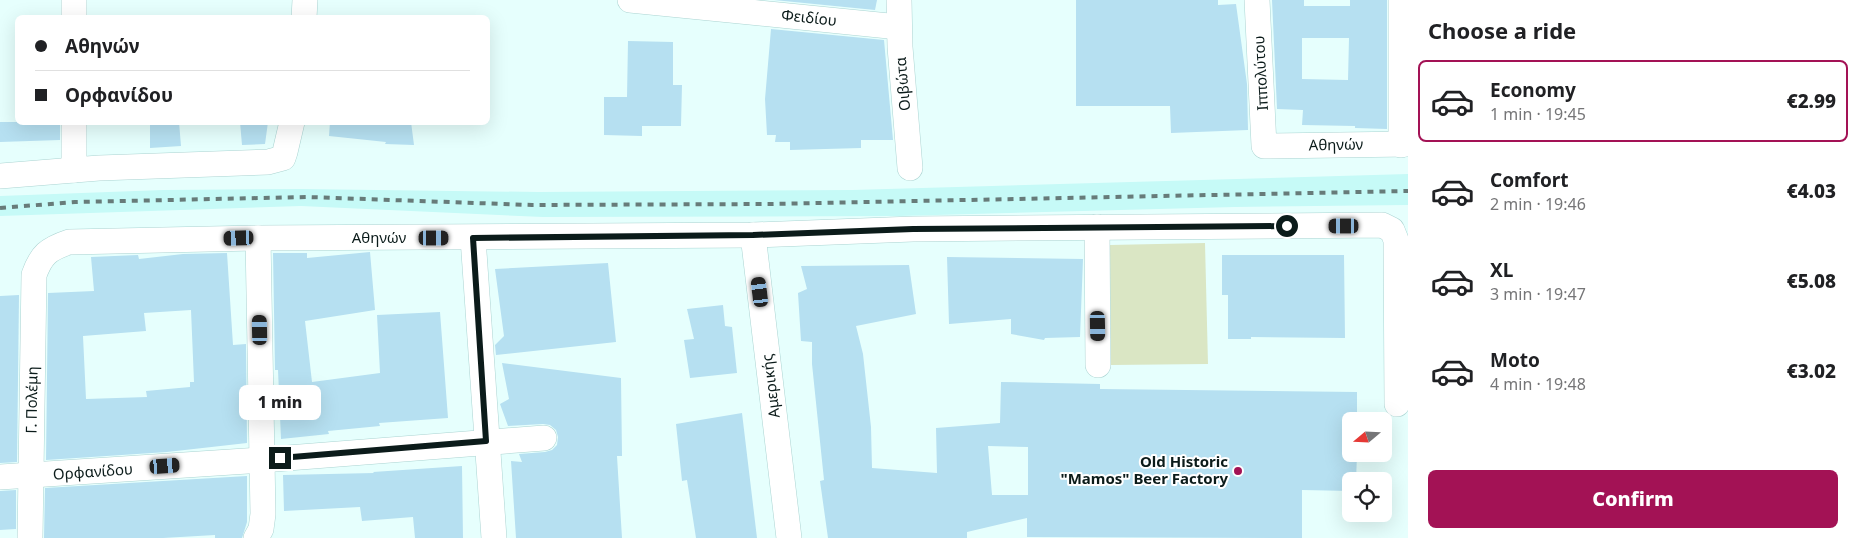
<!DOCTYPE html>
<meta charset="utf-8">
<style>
:root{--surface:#fff;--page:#f2f2f2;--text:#202124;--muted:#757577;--line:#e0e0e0;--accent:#a31255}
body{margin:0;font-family:"Noto Sans",sans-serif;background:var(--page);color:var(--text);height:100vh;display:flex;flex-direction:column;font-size:19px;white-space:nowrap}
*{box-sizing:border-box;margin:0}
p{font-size:16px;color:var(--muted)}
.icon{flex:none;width:28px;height:28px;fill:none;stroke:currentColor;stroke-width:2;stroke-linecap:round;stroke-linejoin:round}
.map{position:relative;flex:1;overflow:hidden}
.details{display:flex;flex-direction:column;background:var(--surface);width:450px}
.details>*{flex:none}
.hud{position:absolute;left:15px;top:15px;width:475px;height:110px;border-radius:8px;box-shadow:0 5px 20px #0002;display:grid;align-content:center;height:110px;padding:0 20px;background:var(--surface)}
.needle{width:32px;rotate:251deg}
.fabs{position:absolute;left:1342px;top:412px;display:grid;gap:10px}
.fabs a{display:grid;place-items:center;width:50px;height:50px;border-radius:8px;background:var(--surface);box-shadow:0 5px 20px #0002;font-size:25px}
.end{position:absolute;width:22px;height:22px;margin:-11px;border:6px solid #0b1b1a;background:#fff;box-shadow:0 0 0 2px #fff}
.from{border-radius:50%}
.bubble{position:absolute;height:35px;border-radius:8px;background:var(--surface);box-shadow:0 5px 20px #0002;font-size:16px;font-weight:800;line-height:35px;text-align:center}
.car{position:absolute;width:15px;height:30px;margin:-15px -8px;border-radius:6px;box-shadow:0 0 4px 1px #0007;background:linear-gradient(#222 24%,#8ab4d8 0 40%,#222 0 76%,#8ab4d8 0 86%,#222 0)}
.hud b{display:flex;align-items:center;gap:18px;height:48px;font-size:19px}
.hud b+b{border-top:1px solid var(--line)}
.hud i{width:12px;height:12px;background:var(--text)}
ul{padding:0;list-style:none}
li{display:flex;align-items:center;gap:15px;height:82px;margin:0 10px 8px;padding:0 10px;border:2px solid transparent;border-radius:8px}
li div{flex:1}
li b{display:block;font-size:19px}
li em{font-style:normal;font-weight:800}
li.on{border-color:var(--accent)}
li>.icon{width:45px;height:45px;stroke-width:1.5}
h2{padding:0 20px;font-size:22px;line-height:60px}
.cta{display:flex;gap:10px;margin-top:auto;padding:10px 20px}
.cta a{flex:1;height:58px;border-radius:8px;background:var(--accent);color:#fff;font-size:20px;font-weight:800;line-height:58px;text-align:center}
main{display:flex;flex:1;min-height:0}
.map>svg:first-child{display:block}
</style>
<main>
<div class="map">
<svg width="1408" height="538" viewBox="0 0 1408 538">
<rect width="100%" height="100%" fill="#e6fffd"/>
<polygon fill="#c6faf7" points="1408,174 1408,205 1235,207 899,216 543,217 301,206 0,216 0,196 163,190 301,189 539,192 852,190"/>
<polygon fill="#dae6c4" points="1205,243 1208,364 1111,365 1110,245"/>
<g fill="#b6e0f1" fill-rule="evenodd">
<polygon points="774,0 877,0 875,10"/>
<polygon points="1076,0 1218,0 1218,5 1236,4 1247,84 1248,130 1171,133 1170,106 1076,106"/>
<path d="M1272,0H1304V6H1350V0H1387V129L1355,128V126L1302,125L1303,110L1277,109ZM1302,38H1349L1348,80L1302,79Z"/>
<polygon points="771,29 884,40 893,140 861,140 861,148 790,150 790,142 775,142 776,135 767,135 765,99"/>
<polygon points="628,41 673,42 673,85 682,85 681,126 642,126 642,136 604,135 604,97 627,97"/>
<polygon points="0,122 60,122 60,140 0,142"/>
<polygon points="150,122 179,122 181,146 150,148"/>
<polygon points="240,122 268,122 265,144 242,145"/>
<polygon points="330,122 411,122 414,145 385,144 386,142 329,136"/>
<polygon points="370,252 375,310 305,321 312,382 380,373 377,315 440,312 448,418 379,423 380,426 328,431 329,434 281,439 278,370 275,370 273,253 307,253 307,258"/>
<path d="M227,253L233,345L246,344L247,443L167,452L46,460L48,293L94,291L91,257L138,255L139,259L183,254ZM191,310L194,382H190V387L146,391L147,397L86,399L83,336L146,331L144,313Z"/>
<polygon points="1222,255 1344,255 1345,338 1251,337 1251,339 1228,339 1228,295 1222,295"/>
<polygon points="947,257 1083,259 1080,337 1045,338 1044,340 1011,334 1011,319 949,324"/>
<polygon points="608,263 616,342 496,355 495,345 504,336 495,269"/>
<path d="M909,265L916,314L856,326L863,354L871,427L872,468L937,473L936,428L1000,423L1001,382L1100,384V389L1357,392V421H1351V454H1357L1356,481H1351V491L1302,490V538L1027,537V518L967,532V538H828L820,481L824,480L812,364V342L801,341L798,293L807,289L801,266ZM988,446L1028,447V495H992Z"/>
<polygon points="19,295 17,462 0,463 0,296"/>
<polygon points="723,305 725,326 732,327 737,373 690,378 684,340 694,339 687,309"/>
<polygon points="502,363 621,378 622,456 617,456 622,538 516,538 511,461 522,462 519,454 545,452 552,450 557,445 558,437 556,430 550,425 543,424 508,426 500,404 509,399"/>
<polygon points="742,413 757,538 696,538 687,480 682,481 676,424"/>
<polygon points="462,466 463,538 415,538 413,517 362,521 360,507 284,511 283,475 374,473 373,472"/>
<polygon points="247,476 247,522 242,538 215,538 215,535 163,538 44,538 45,488"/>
<polygon points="16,490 16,529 0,530 0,491"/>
</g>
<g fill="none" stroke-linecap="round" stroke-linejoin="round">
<g stroke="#abd4d2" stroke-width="26">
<g id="minor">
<polyline points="74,0 74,18"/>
<polyline points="630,0 899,27"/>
<polyline points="899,0 900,47 910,168"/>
<polyline points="1257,0 1264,146 1408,144"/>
<polyline points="304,18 305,0"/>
<polyline points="74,122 74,170"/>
<polyline points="1401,145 1401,0"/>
<polyline points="0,176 99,168 268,162 283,158 285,152 292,122"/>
<polyline points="1097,227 1098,365"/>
<polyline points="753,235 789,538"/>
<polyline points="473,238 494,538"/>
<polyline points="0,477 262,460 544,438"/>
<path d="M30,538L34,275C41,255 48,249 69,242L258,238L753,235L913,229L1382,225L1392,230L1396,240L1397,404"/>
<polyline points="256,538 261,529 263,514 258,238"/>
</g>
</g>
<use href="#minor" stroke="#fff" stroke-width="25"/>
<polyline stroke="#677b79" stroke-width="4" stroke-dasharray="6 6" stroke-linecap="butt" points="0,208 75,202 308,197 532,205 769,204 1408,191"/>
</g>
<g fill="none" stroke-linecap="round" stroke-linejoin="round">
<polyline stroke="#0b1b1a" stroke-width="6" points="280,458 486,441 473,238 753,235 913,229 1287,226"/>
</g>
<circle fill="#a31255" stroke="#fff" stroke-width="2" cx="1238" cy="471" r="5"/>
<g text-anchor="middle" stroke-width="4" stroke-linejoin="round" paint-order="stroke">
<g font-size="15" fill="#0b1b1a" stroke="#fff">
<text transform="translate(809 18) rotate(6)" y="5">Φειδίου</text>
<text transform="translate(1261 73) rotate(-93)" y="5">Ιππολύτου</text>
<text transform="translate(903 84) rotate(-95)" y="5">Οιβώτα</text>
<text transform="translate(1336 145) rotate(-1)" y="5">Αθηνών</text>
<text x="379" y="243">Αθηνών</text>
<text transform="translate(771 386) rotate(-97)" y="5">Αμερικής</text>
<text transform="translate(32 400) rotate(-89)" y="5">Γ. Πολέμη</text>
<text transform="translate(93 472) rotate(-4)" y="5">Ορφανίδου</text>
</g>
<g font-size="15" font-weight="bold" fill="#0b1b1a" stroke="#fff" text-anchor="end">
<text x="1228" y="467">Old Historic<tspan x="1228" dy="17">"Mamos" Beer Factory</tspan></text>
</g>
</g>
</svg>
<div class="fabs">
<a><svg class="needle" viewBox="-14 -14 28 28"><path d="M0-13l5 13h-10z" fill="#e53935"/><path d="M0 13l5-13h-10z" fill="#757577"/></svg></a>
<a><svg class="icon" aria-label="locate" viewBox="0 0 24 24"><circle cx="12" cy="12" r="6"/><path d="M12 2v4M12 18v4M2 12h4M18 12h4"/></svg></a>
</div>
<i class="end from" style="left:1287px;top:226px"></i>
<i class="end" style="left:280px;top:458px"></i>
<div class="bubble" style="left:239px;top:385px;width:82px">1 min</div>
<i class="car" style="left:1344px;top:226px;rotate:270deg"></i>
<i class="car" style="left:239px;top:238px;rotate:268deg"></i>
<i class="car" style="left:434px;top:238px;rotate:90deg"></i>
<i class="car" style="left:760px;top:292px;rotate:353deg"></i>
<i class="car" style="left:1098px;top:326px;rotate:179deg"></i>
<i class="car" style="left:260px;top:330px;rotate:359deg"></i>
<i class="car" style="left:165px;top:466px;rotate:86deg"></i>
<div class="hud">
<b><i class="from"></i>Αθηνών</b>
<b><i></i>Ορφανίδου</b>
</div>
</div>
<section class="details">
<h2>Choose a ride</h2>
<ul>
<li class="on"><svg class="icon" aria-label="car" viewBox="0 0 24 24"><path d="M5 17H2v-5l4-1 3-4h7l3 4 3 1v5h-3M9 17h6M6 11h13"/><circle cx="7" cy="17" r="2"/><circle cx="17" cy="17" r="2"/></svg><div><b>Economy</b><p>1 min · 19:45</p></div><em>€2.99</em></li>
<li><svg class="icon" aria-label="car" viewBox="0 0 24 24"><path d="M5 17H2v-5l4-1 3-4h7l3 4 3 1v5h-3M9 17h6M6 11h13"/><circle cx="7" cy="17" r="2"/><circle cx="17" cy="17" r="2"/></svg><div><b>Comfort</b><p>2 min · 19:46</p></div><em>€4.03</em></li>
<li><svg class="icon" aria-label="car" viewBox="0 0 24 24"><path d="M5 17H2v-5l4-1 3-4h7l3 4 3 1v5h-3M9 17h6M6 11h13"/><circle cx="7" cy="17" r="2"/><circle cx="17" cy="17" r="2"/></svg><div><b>XL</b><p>3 min · 19:47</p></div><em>€5.08</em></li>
<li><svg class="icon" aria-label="car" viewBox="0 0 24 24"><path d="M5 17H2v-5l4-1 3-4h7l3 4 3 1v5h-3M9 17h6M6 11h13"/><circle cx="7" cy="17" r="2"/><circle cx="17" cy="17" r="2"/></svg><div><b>Moto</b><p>4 min · 19:48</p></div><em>€3.02</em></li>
</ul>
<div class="cta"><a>Confirm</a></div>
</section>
</main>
